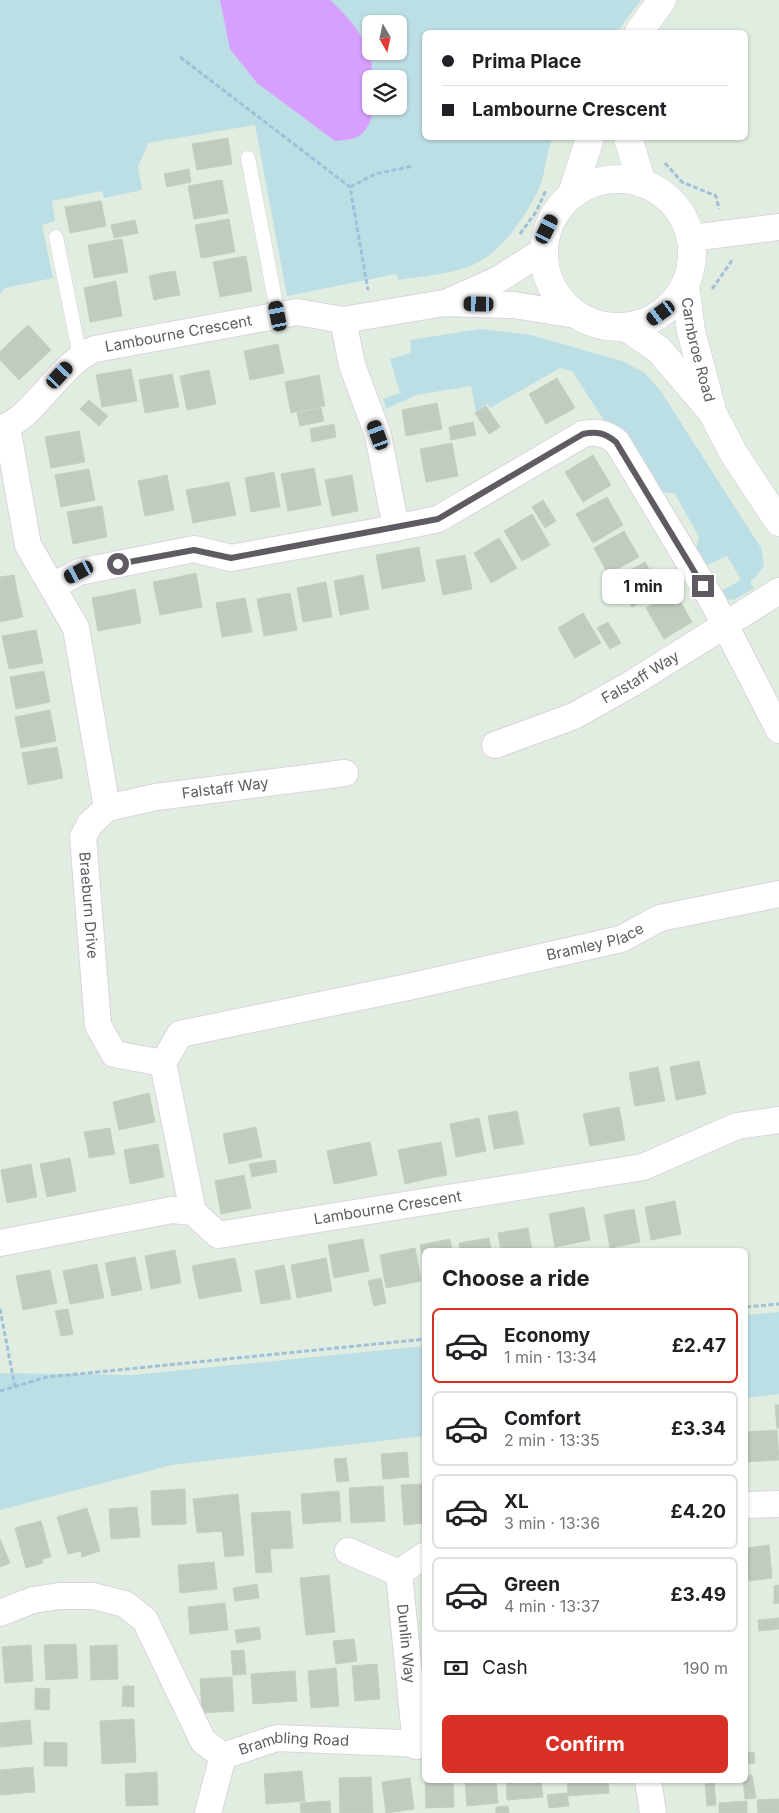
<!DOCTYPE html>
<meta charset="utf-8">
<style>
:root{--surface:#fff;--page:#f2f2f2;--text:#202124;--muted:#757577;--line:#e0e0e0;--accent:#d93025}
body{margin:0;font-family:Inter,sans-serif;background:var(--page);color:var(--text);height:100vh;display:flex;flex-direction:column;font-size:19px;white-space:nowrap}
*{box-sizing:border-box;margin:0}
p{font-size:16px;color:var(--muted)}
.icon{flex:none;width:28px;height:28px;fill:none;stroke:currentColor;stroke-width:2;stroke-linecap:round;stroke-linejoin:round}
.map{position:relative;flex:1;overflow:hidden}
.drawer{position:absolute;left:422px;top:1248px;width:326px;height:535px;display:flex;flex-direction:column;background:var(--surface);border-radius:8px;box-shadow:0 1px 4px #0004}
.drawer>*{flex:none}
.banner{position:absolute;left:422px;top:30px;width:326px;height:110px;border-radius:8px;box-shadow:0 1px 4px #0004;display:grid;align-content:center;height:110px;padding:0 20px;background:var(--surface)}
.needle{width:32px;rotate:171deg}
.fabs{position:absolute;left:362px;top:15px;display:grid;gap:10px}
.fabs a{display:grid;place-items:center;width:45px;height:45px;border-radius:8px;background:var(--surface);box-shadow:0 1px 4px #0004;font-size:25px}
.end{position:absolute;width:22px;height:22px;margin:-11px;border:6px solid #605a62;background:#fff;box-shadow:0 0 0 2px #fff}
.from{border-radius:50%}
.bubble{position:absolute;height:35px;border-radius:8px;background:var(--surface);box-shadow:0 1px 4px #0004;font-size:16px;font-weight:700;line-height:35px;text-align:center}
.car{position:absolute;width:15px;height:30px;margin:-15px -8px;border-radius:6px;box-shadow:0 0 4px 1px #0007;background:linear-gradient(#222 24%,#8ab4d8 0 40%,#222 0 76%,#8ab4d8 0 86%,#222 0)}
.banner b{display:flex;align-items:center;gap:18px;height:48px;font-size:19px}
.banner b+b{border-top:1px solid var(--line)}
.banner i{width:12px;height:12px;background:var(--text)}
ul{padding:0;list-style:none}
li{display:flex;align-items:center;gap:15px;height:75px;margin:0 10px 8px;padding:0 10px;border:2px solid var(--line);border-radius:8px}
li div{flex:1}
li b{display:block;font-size:19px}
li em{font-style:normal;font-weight:700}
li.selected{border-color:var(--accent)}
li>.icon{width:45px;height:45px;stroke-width:1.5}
h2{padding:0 20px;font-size:22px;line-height:60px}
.pay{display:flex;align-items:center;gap:12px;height:55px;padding:0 20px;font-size:19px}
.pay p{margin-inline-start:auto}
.primary-button{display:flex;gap:10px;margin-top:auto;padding:10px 20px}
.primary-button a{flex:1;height:58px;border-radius:8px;background:var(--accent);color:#fff;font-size:20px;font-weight:700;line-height:58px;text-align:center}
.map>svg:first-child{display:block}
</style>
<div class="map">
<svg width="779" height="1813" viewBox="0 0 779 1813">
<rect width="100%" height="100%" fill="#e2ede1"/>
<g fill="#bcdfe5" fill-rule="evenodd">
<path d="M0,0H641L617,32H425V138H553C546,152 546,171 540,186C528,213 505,248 477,263C455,274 423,276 398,280L396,274L287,296L255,125L148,143L138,167L142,190L104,198L102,191L52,201L55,221L42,225L53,278L5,288L0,294ZM371,24H399V51H371ZM371,79H399V106H371Z"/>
<polygon points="480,329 531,335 622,361 645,373 660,390 761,548 764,565 756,577 750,581 754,588 734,600 722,598 718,593 741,580 727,556 703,567 695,554 699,537 675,494 657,491 607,425 572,371 560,368 490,408 487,404 476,412 471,386 416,395 386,409 383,399 400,393 390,359 411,353 410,340"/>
<polygon points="779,1312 779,1394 746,1398 746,1315"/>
<polygon points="425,1346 425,1436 172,1465 0,1510 0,1373 133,1375"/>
</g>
<path fill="#d79fff" d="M220,0H330C346,15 362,32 369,53C375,70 371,88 371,106H374C373,115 368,131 359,136C354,140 342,140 335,141L257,83L230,49Z"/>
<g fill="#c2cbbf" stroke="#c2d1bf">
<polygon points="228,138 232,164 197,170 192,144"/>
<polygon points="189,169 191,182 167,187 164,174"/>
<polygon points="222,180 228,213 194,219 188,186"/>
<polygon points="101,201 106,226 70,233 65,207"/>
<polygon points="229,219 235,252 201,258 195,225"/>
<polygon points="135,220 138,233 114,238 111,225"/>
<polygon points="122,239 128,272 94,278 88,245"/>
<polygon points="246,256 252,291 220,297 213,262"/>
<polygon points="175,271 180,295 167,297 162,273"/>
<polygon points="162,273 167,297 154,300 149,276"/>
<polygon points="116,281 122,316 90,322 84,288"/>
<polygon points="28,325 51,350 35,365 12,340"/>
<polygon points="12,340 35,365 19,380 0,360 0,352"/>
<polygon points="278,344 284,373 250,380 244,351"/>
<polygon points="131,369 137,401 102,407 96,375"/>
<polygon points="209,370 216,404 187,410 180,376"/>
<polygon points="172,374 179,407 145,413 139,380"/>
<polygon points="319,375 325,406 291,413 285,382"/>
<polygon points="557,378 575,408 546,424 529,394"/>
<polygon points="89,400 108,416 99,426 80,409"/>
<polygon points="437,403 442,429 406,436 402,410"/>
<polygon points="486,406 500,427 489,434 475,413"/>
<polygon points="321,408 324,421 300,426 297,413"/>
<polygon points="473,422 476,435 451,440 449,427"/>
<polygon points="334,424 336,437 312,442 310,429"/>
<polygon points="79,431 85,462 51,468 45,437"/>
<polygon points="452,443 458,476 426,482 420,449"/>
<polygon points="593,455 611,485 583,502 565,472"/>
<polygon points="314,468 321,505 288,511 281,474"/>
<polygon points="89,469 95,500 61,507 55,475"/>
<polygon points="274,472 280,507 251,512 245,478"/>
<polygon points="167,475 174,510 145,516 138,481"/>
<polygon points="352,475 358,511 332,516 325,480"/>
<polygon points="229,482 236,515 214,519 208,486"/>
<polygon points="208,486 214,519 193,523 186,490"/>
<polygon points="607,497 623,525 593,543 576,514"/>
<polygon points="543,500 556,521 545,528 532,507"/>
<polygon points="102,506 107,537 73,544 67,512"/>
<polygon points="532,514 550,545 522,561 504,531"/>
<polygon points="624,531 639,557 608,574 594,548"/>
<polygon points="499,538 517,568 491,583 474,553"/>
<polygon points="419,547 425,581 403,585 398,551"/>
<polygon points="398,551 403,585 382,589 376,555"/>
<polygon points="465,555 472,589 443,595 436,560"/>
<polygon points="645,562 662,590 632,607 615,579"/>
<polygon points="196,573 202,607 181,611 174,578"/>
<polygon points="14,575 18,596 0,600 0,577"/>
<polygon points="363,575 369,609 340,615 334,581"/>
<polygon points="174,578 181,611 160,615 153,582"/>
<polygon points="326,582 332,617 303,622 297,588"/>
<polygon points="135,589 141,623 119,627 113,594"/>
<polygon points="675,592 692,622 664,639 646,608"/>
<polygon points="290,593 297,630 264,636 257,599"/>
<polygon points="113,594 119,627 98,631 92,598"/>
<polygon points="18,596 23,617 0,622 0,600"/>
<polygon points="245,598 252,632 222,637 216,603"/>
<polygon points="583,613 601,643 575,658 558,628"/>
<polygon points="608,622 621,643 610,649 597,628"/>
<polygon points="36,630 43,663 9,669 2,636"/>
<polygon points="44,671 50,702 16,709 10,677"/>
<polygon points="50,710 56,741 21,748 15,717"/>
<polygon points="57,747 63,778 28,785 22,753"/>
<polygon points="699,1061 706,1094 676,1100 670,1067"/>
<polygon points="658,1067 665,1101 635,1106 629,1073"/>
<polygon points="149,1093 155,1122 119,1130 113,1102"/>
<polygon points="619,1107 625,1140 590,1146 583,1114"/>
<polygon points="517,1111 524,1144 494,1149 488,1116"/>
<polygon points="479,1118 486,1151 456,1157 450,1124"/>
<polygon points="256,1127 262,1157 229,1164 223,1134"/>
<polygon points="110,1128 112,1141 87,1145 84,1132"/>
<polygon points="112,1141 115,1154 89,1158 87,1145"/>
<polygon points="370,1142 377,1175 355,1180 349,1146"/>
<polygon points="441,1142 447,1175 426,1179 419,1146"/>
<polygon points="158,1144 164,1177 130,1184 124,1150"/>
<polygon points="349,1146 355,1180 334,1184 327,1151"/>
<polygon points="419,1146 426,1179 405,1184 398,1150"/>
<polygon points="70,1158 76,1191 47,1197 40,1164"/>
<polygon points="275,1160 277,1172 252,1177 249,1164"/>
<polygon points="31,1164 37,1197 7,1203 1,1170"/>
<polygon points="244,1175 251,1208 221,1214 215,1181"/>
<polygon points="675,1201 681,1234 651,1240 645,1207"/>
<polygon points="584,1207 590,1240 555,1247 549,1214"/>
<polygon points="634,1209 640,1242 610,1248 604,1215"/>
<polygon points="528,1228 532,1250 501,1250 498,1233"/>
<polygon points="489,1238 491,1250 460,1250 459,1243"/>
<polygon points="363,1239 369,1271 334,1278 328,1245"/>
<polygon points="450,1239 452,1250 425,1250 425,1269 420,1245"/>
<polygon points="415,1248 421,1281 386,1288 380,1255"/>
<polygon points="175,1250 181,1283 151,1289 145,1256"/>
<polygon points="135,1257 142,1290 112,1296 105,1263"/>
<polygon points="235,1258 242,1291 220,1295 213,1262"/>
<polygon points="326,1258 332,1291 297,1298 291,1265"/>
<polygon points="213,1262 220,1295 199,1299 192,1266"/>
<polygon points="97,1264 104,1298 70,1304 63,1271"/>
<polygon points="284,1265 291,1299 261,1304 255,1271"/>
<polygon points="50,1270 57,1303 23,1310 16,1276"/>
<polygon points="381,1278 386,1303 374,1306 368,1281"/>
<polygon points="68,1309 73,1334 61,1336 55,1311"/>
<polygon points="775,1405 779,1405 779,1428 777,1428"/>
<polygon points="777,1430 779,1460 746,1462 746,1432"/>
<polygon points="407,1452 409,1477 383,1479 381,1454"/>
<polygon points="346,1458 349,1481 337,1482 334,1459"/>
<polygon points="425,1484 425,1523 404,1525 401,1485"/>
<polygon points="383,1486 385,1521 351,1523 349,1488"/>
<polygon points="185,1489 186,1524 152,1525 151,1491"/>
<polygon points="339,1491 341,1521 303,1524 301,1494"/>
<polygon points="238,1494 244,1555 225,1557 222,1531 197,1533 193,1499"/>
<polygon points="137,1507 140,1537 111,1539 109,1509"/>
<polygon points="87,1508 100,1551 82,1557 81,1551 68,1554 57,1517"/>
<polygon points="290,1511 293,1548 270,1549 272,1572 256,1573 251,1513"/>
<polygon points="41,1521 51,1557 42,1559 43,1563 26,1568 15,1528"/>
<polygon points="0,1539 10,1563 0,1567"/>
<polygon points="769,1545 772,1578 749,1581 746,1548"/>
<polygon points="214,1562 217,1589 180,1593 178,1565"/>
<polygon points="329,1575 335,1632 306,1635 300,1578"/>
<polygon points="257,1584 259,1598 235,1601 233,1588"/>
<polygon points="779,1585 779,1603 774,1604 774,1586"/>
<polygon points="225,1603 228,1630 190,1634 188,1607"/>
<polygon points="779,1618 779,1629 759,1631 758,1620"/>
<polygon points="259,1627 261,1639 237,1643 235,1630"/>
<polygon points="354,1639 357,1661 336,1664 333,1641"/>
<polygon points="76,1644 78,1678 46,1680 44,1645"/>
<polygon points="31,1645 33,1681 5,1683 2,1647"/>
<polygon points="117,1645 118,1679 91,1680 90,1646"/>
<polygon points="244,1650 246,1674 233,1675 231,1651"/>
<polygon points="377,1664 380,1699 355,1701 352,1666"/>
<polygon points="336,1668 339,1706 311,1708 308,1671"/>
<polygon points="295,1671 297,1701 253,1704 251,1674"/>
<polygon points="232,1677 234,1711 202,1713 200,1679"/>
<polygon points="123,1686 134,1686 134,1707 122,1706"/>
<polygon points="35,1688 50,1689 49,1710 35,1709"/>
<polygon points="134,1719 136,1762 102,1764 100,1721"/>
<polygon points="30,1720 32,1744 0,1747 0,1723"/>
<polygon points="44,1742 67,1743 67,1766 44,1766"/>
<polygon points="754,1752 755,1763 746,1764 746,1753"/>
<polygon points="33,1767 35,1792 0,1795 0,1770"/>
<polygon points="302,1771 305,1801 266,1804 264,1774"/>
<polygon points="157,1772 158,1805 126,1806 125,1774"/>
<polygon points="746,1775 752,1775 756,1798 745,1799 743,1780 746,1780"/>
<polygon points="371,1777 373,1813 340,1813 339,1778"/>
<polygon points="410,1778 414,1809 386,1813 382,1782"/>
<polygon points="425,1779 453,1780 454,1807 426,1808"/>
<polygon points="465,1780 496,1780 498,1803 467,1806"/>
<polygon points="506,1780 541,1780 543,1797 507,1800"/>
<polygon points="567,1780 608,1780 609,1793 568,1796"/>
<polygon points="714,1783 716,1805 707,1806 705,1784"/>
<polygon points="567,1793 569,1806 549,1808 547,1795"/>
<polygon points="779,1799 779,1813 758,1813 757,1800"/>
<polygon points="330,1801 331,1813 301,1813 300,1803"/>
<polygon points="747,1801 747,1813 719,1813 719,1803"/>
<polygon points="508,1806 509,1813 496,1813 496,1807"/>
</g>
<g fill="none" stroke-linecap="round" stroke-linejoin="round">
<g stroke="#dad4db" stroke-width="15">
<g id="lane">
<polyline points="248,158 278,315"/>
<polyline points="56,237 80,357"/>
</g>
</g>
<g stroke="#dad4db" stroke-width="28">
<g id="street">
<polyline points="691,238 779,227"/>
<polyline points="452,300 499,279 543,251"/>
<path d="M343,320L352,365L378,435L396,528L438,519L583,434C597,431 605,433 617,442L713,602L779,730"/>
<path id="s1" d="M7,427L28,545L76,628L107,808L90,824L83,837L98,1025L114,1054L163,1063"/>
<path id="s2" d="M0,428C32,422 59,363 95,349L297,312L343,320L444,303L514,305L576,315"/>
<polyline points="53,586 79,572 194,549 231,558 396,528"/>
<path id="s3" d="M495,745L574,716L631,684L779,591"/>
<path id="s4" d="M107,808L156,797L345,773"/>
<path id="s5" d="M163,1063L180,1034L408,987L621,939L660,918L779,894"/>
<polyline points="163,1063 193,1212"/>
<path id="s6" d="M0,1243L172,1210L193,1212L218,1235L643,1167L737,1126L779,1120"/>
<polyline points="746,1505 779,1504"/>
<polyline points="348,1551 399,1573 425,1555"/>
<path id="s7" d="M399,1573L416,1746"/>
<polyline points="0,1613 33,1600 60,1596 93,1596 125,1604 145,1620 203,1741 223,1756"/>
<polyline points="648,1780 653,1813"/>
<path id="s8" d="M208,1813L223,1756L277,1738L425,1744"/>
</g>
</g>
<g stroke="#d3ccd5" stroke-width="29">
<g id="secondary">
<polyline points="639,32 662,0"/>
<polyline points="628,138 642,183"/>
<circle cx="618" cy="253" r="74"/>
<polyline points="572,194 590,138"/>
<path id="s9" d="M685,286L691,331L711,406"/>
<polyline points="626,327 659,350 712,412 734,454 779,522"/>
</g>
</g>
<g stroke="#9fc0d7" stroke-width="3" stroke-dasharray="5 2.5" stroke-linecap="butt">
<polyline points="180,57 350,187 368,290"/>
<polyline points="665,163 682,182 716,196 719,209"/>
<polyline points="350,187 375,174 413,166"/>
<polyline points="520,234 536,212 546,190"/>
<polyline points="712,289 731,262 731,259"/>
<polyline points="746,1307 779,1304"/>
<polyline points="0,1309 15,1387"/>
<polyline points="0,1391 47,1377 425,1339"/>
</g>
<use href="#lane" stroke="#fff" stroke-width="14"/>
<use href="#street" stroke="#fff" stroke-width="26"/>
<use href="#secondary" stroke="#fff" stroke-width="28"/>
</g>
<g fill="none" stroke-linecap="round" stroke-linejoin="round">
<path stroke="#605a62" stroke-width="6" d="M118,564L194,550L231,558L438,519L583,434C597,431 605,433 616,442L703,586"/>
</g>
<g text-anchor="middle" stroke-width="4.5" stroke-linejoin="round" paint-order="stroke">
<g font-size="15" fill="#605a62" stroke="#fff">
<text dy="5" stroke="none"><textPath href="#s2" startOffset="210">Lambourne Crescent</textPath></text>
<text dy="5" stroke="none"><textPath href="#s9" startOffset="65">Carnbroe Road</textPath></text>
<text dy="5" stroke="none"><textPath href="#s3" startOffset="161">Falstaff Way</textPath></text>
<text dy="5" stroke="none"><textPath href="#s4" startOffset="120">Falstaff Way</textPath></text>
<text dy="5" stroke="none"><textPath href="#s1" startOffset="505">Braeburn Drive</textPath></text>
<text dy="5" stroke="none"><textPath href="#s5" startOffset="459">Bramley Place</textPath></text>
<text dy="5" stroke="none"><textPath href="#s6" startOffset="402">Lambourne Crescent</textPath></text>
<text dy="5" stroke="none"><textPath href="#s7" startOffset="71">Dunlin Way</textPath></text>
<text dy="5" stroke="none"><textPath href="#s8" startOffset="132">Brambling Road</textPath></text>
</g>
</g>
</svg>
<div class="fabs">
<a><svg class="needle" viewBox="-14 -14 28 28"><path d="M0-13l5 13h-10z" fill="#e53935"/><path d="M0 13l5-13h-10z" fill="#757577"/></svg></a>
<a><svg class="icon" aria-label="layers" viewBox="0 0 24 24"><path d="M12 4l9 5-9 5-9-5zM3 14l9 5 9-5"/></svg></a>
</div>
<i class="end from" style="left:118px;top:564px"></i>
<i class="end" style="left:703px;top:586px"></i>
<div class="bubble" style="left:602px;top:569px;width:82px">1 min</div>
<i class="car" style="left:547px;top:229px;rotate:26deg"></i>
<i class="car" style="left:479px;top:304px;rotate:271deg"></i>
<i class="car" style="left:661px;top:313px;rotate:234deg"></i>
<i class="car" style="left:278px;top:316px;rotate:349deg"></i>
<i class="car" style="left:60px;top:375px;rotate:43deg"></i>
<i class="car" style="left:378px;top:435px;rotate:340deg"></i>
<i class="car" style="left:79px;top:572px;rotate:243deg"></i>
<div class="banner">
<b><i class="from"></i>Prima Place</b>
<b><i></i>Lambourne Crescent</b>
</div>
<section class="drawer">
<h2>Choose a ride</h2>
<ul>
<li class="selected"><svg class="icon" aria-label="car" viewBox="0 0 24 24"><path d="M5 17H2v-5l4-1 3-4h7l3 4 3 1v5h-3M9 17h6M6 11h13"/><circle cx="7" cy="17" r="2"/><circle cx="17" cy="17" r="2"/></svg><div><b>Economy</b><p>1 min · 13:34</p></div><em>£2.47</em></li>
<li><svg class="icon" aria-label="car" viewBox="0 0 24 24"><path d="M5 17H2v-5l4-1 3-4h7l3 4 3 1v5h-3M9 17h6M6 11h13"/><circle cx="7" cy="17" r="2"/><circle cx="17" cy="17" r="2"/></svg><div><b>Comfort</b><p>2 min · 13:35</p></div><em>£3.34</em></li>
<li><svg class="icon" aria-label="car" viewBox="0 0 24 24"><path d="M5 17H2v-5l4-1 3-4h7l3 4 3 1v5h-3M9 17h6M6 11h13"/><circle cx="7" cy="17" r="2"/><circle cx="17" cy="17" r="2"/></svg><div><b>XL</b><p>3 min · 13:36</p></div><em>£4.20</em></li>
<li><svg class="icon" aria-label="car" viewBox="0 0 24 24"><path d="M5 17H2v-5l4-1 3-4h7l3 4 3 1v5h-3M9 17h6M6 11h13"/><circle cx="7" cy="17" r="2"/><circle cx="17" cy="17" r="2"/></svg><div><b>Green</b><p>4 min · 13:37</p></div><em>£3.49</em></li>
</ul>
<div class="pay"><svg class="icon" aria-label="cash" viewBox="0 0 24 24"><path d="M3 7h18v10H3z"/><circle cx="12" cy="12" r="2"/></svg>Cash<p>190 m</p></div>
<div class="primary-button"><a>Confirm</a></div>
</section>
</div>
